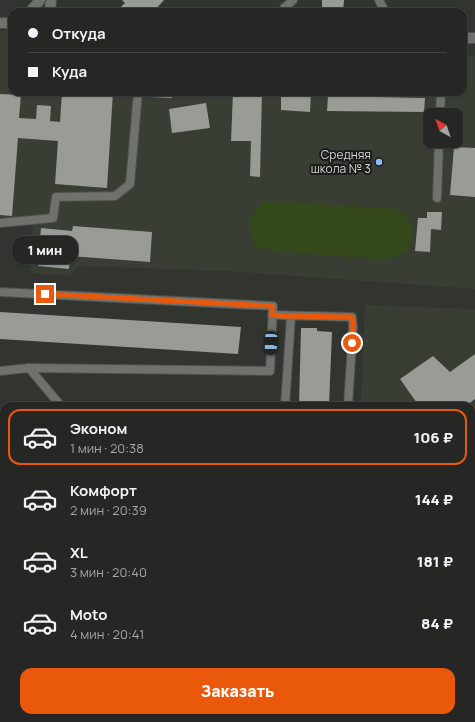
<!DOCTYPE html>
<html lang="ru">
<meta charset="utf-8">
<style>
:root{--surface:#262724;--page:#2e2f2c;--text:#f1f3f6;--muted:#a4a5a6;--line:#424441;--accent:#ea580c}
body{margin:0;font-family:Manrope,sans-serif;background:var(--page);color:var(--text);height:100vh;display:flex;flex-direction:column;font-size:15px;white-space:nowrap}
*{box-sizing:border-box;margin:0}
p{font-size:13px;color:var(--muted)}
.icon{flex:none;width:22px;height:22px;fill:none;stroke:currentColor;stroke-width:2;stroke-linecap:round;stroke-linejoin:round}
.map{position:relative;flex:1;overflow:hidden}
.drawer{position:absolute;left:0px;top:402px;width:475px;height:320px;display:flex;flex-direction:column;background:var(--surface);border-radius:12px 12px 0 0;box-shadow:0 1px 3px #0004,0 0 0 1px var(--line)}
.drawer>*{flex:none}
.guide{position:absolute;left:8px;top:8px;width:459px;height:88px;border-radius:12px;box-shadow:0 1px 3px #0004,0 0 0 1px var(--line);display:grid;align-content:center;height:88px;padding:0 20px;background:var(--surface)}
.needle{width:26px;rotate:320deg}
.fabs{position:absolute;left:423px;top:108px;display:grid;gap:8px}
.fabs a{display:grid;place-items:center;width:40px;height:40px;border-radius:8px;background:var(--surface);box-shadow:0 1px 3px #0004,0 0 0 1px var(--line);font-size:20px}
.end{position:absolute;width:18px;height:18px;margin:-9px;border:5px solid #ea580c;background:#fff;box-shadow:0 0 0 2px #fff}
.from{border-radius:50%}
.bubble{position:absolute;height:28px;border-radius:12px;background:var(--surface);box-shadow:0 1px 3px #0004,0 0 0 1px var(--line);font-size:13px;font-weight:800;line-height:28px;text-align:center}
.car{position:absolute;width:12px;height:24px;margin:-12px -6px;border-radius:5px;box-shadow:0 0 3px 1px #0007;background:linear-gradient(#222 24%,#8ab4d8 0 40%,#222 0 76%,#8ab4d8 0 86%,#222 0)}
.guide b{display:flex;align-items:center;gap:14px;height:38px;font-size:15px}
.guide b+b{border-top:1px solid var(--line)}
.guide i{width:10px;height:10px;background:var(--text)}
ul{padding:7px 0 0;list-style:none}
li{display:flex;align-items:center;gap:12px;height:56px;margin:0 8px 6px;padding:0 12px;border:2px solid transparent;border-radius:12px}
li div{flex:1}
li b{display:block;font-size:15px}
li em{font-style:normal;font-weight:800}
li.selected{border-color:var(--accent)}
li>.icon{width:36px;height:36px;stroke-width:1.5}
.primary-button{display:flex;gap:8px;margin-top:auto;padding:8px 20px}
.primary-button a{flex:1;height:46px;border-radius:12px;background:var(--accent);color:#fff;font-size:16px;font-weight:800;line-height:46px;text-align:center}
.map>svg:first-child{display:block}
</style>
<div class="map">
<svg width="475" height="722" viewBox="0 0 475 722">
<rect width="100%" height="100%" fill="#323430"/>
<g fill="#393e35" fill-rule="evenodd">
<path d="M12,30V92H463V55L475,56V289L228,271L78,266L70,276L30,273L33,223L0,220V31ZM430,115H456V141H430Z"/>
<polygon points="365,305 475,309 475,536 471,536 471,406 361,406"/>
</g>
<g fill="#34481c">
<polygon points="278,201 398,209 409,217 413,231 408,251 388,260 275,251 256,247 251,236 249,219 262,203"/>
<polygon points="0,651 4,652 4,718 381,718 381,722 0,722"/>
<polygon points="471,672 475,672 475,722 386,722 386,718 471,718"/>
</g>
<g fill="#989b96">
<polygon points="122,0 164,0 153,12 126,12 121,7 125,3"/>
<polygon points="322,0 344,0 343,12 322,12"/>
<polygon points="62,92 113,92 107,188 55,184 58,141 18,138 12,216 0,215 0,94 21,95 19,118 36,119 37,105 51,106 50,121 60,122"/>
<polygon points="147,92 172,92 172,98 147,97"/>
<polygon points="233,92 262,92 260,177 250,176 251,141 231,141"/>
<polygon points="281,92 311,92 310,112 281,110"/>
<polygon points="328,96 425,98 424,112 327,111"/>
<polygon points="206,103 210,128 172,133 169,109"/>
<polygon points="454,147 475,148 475,197 450,195"/>
<polygon points="427,212 442,212 441,230 431,229 430,252 415,251 418,218 427,218"/>
<polygon points="73,226 152,232 150,262 70,256 69,269 38,266 41,228 72,231"/>
<polygon points="0,312 241,327 238,354 0,339"/>
<polygon points="301,328 317,328 317,331 332,332 329,406 299,406"/>
<polygon points="475,354 475,399 467,405 468,406 419,406 400,379 433,356 450,372"/>
<polygon points="471,410 475,415 475,485 471,480"/>
<polygon points="0,447 4,452 4,481 0,485"/>
<rect x="0" y="575" width="4" height="27"/>
<rect x="471" y="576" width="4" height="33"/>
</g>
<g fill="none" stroke-linecap="round" stroke-linejoin="round">
<g stroke="#4e504c" stroke-width="10">
<g id="lane">
<polyline points="379,0 385,12"/>
<polyline points="284,12 284,8 293,0"/>
<polyline points="440,115 441,92"/>
<polyline points="437,198 439,141"/>
<polyline points="0,223 53,218 56,197 115,196 130,184 138,92"/>
<polyline points="0,292 273,306 270,371 29,368 0,371"/>
<polyline points="272,315 352,317 353,327 348,406"/>
<polyline points="29,368 61,406"/>
<polyline points="285,406 291,316"/>
<polyline points="0,510 4,509"/>
<polyline points="0,561 4,561"/>
<polyline points="471,565 475,565"/>
<polyline points="0,641 4,641"/>
<polyline points="471,665 475,665"/>
<polyline points="382,722 383,718"/>
</g>
</g>
<g stroke="#4e504c" stroke-width="12">
<g id="secondary">
<polyline points="30,12 40,0"/>
<polyline points="50,12 51,0"/>
<polyline points="0,23 12,23"/>
<polyline points="463,38 475,38"/>
</g>
</g>
<use href="#lane" stroke="#6e716c" stroke-width="8"/>
<use href="#secondary" stroke="#6e716c" stroke-width="10"/>
</g>
<g fill="none" stroke-linecap="round" stroke-linejoin="round">
<polyline stroke="#ea580c" stroke-width="5" points="45,294 272,306 272,315 282,316 352,317 353,323 352,343"/>
</g>
<circle fill="#90b8fd" stroke="#1a1b19" stroke-width="1.5" cx="379" cy="162" r="4"/>
<g text-anchor="middle" stroke-width="4" stroke-linejoin="round" paint-order="stroke">
<g font-size="12" fill="#d3d4d2" stroke="#1a1b19" text-anchor="end">
<text x="371" y="159">Средняя<tspan x="371" dy="14">школа № 3</tspan></text>
</g>
</g>
</svg>
<div class="fabs">
<a><svg class="needle" viewBox="-14 -14 28 28"><path d="M0-13l5 13h-10z" fill="#e53935"/><path d="M0 13l5-13h-10z" fill="#a4a5a6"/></svg></a>
</div>
<i class="end from" style="left:352px;top:343px"></i>
<i class="end" style="left:45px;top:294px"></i>
<div class="bubble" style="left:12px;top:236px;width:66px">1 мин</div>
<i class="car" style="left:271px;top:343px;rotate:182deg"></i>
<div class="guide">
<b><i class="from"></i>Откуда</b>
<b><i></i>Куда</b>
</div>
<section class="drawer">
<ul>
<li class="selected"><svg class="icon" aria-label="car" viewBox="0 0 24 24"><path d="M5 17H2v-5l4-1 3-4h7l3 4 3 1v5h-3M9 17h6M6 11h13"/><circle cx="7" cy="17" r="2"/><circle cx="17" cy="17" r="2"/></svg><div><b>Эконом</b><p>1 мин · 20:38</p></div><em>106 ₽</em></li>
<li><svg class="icon" aria-label="car" viewBox="0 0 24 24"><path d="M5 17H2v-5l4-1 3-4h7l3 4 3 1v5h-3M9 17h6M6 11h13"/><circle cx="7" cy="17" r="2"/><circle cx="17" cy="17" r="2"/></svg><div><b>Комфорт</b><p>2 мин · 20:39</p></div><em>144 ₽</em></li>
<li><svg class="icon" aria-label="car" viewBox="0 0 24 24"><path d="M5 17H2v-5l4-1 3-4h7l3 4 3 1v5h-3M9 17h6M6 11h13"/><circle cx="7" cy="17" r="2"/><circle cx="17" cy="17" r="2"/></svg><div><b>XL</b><p>3 мин · 20:40</p></div><em>181 ₽</em></li>
<li><svg class="icon" aria-label="car" viewBox="0 0 24 24"><path d="M5 17H2v-5l4-1 3-4h7l3 4 3 1v5h-3M9 17h6M6 11h13"/><circle cx="7" cy="17" r="2"/><circle cx="17" cy="17" r="2"/></svg><div><b>Moto</b><p>4 мин · 20:41</p></div><em>84 ₽</em></li>
</ul>
<div class="primary-button"><a>Заказать</a></div>
</section>
</div>
